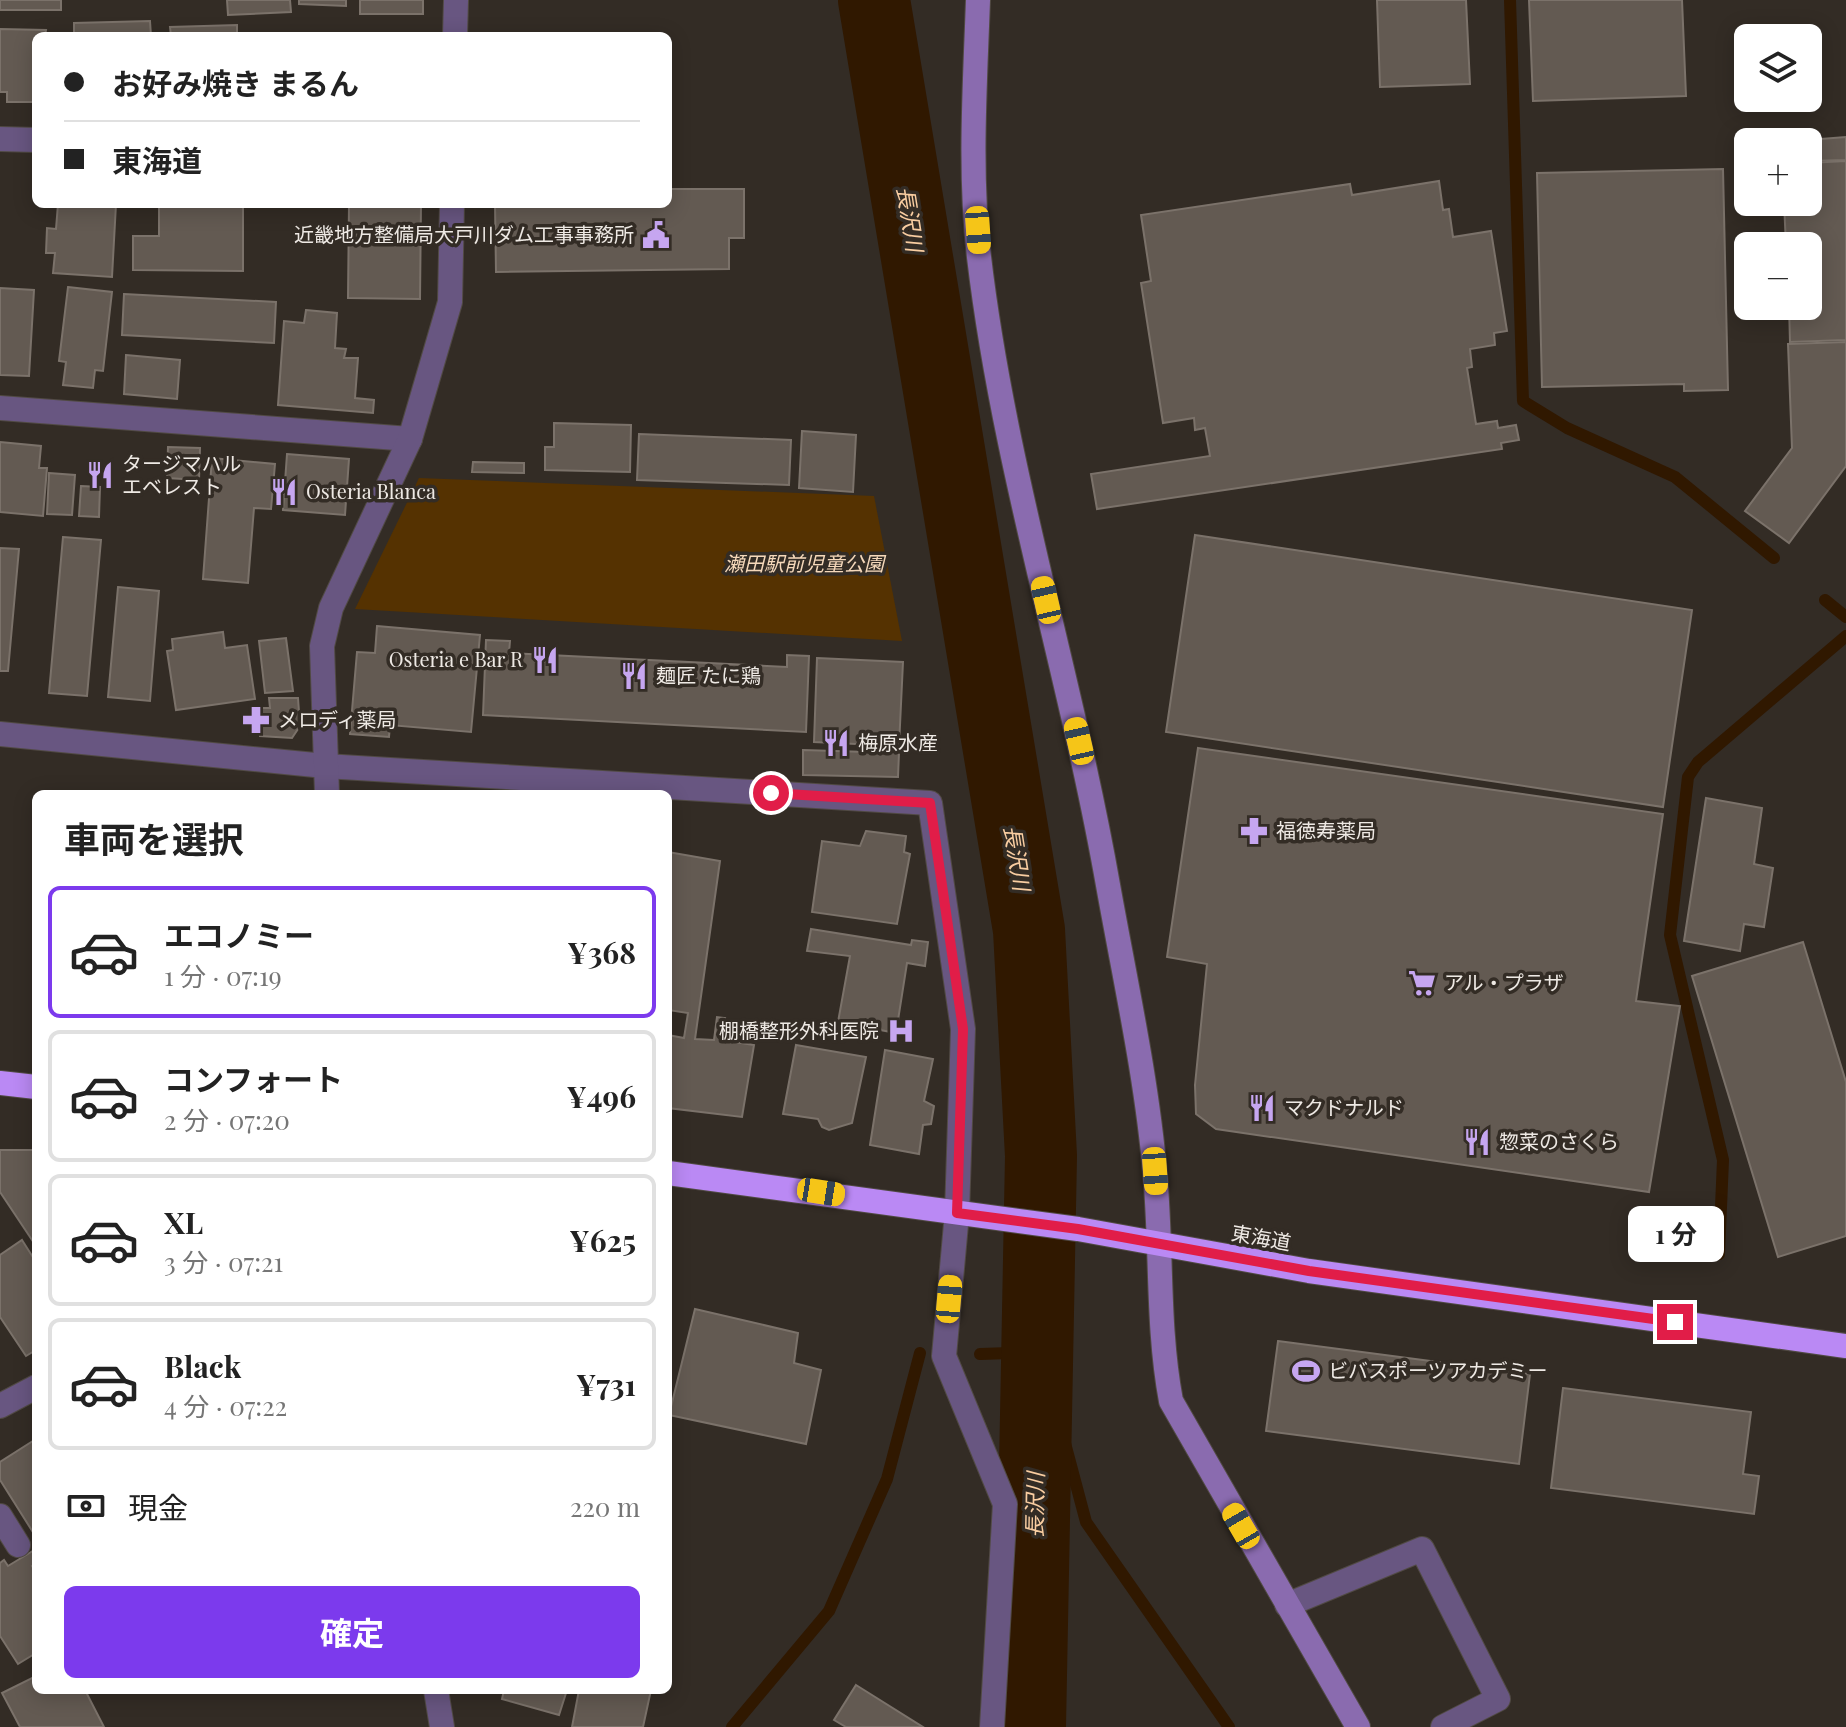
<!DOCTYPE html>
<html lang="ja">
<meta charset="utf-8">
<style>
:root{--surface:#fff;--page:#f2f2f2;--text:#222;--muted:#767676;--line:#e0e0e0;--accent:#7c3aed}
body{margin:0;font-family:"Playfair Display","Noto Sans JP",serif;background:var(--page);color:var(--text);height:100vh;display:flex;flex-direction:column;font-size:30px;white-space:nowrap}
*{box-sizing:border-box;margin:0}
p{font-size:26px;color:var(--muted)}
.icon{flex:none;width:44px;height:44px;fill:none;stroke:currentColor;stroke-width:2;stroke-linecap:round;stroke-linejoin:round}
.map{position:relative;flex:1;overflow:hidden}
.drawer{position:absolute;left:32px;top:790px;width:640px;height:904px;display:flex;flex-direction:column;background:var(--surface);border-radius:12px;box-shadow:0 4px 20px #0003}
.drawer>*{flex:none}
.banner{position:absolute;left:32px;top:32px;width:640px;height:176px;border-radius:12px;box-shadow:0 4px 20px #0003;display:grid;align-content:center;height:176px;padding:0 32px;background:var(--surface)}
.fabs{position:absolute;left:1734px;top:24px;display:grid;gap:16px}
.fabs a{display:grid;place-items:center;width:88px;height:88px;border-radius:12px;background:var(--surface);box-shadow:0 4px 20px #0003;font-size:40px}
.end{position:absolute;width:36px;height:36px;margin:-18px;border:10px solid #e11d48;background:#fff;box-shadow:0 0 0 4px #fff}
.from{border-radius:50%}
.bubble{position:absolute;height:56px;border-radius:12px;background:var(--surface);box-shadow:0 4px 20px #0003;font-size:26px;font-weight:700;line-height:56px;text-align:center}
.car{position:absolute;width:24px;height:48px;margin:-24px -12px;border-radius:10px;box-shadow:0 0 6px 2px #0007;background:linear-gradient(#f5c518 24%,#345 0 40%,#f5c518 0 76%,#345 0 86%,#f5c518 0)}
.banner b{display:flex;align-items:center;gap:28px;height:76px;font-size:30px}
.banner b+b{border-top:2px solid var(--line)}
.banner i{width:20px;height:20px;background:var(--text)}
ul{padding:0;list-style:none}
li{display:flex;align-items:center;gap:24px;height:132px;margin:0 16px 12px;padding:0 16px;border:4px solid var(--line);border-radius:12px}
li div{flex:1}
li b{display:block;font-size:30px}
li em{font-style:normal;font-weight:700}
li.active{border-color:var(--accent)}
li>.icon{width:72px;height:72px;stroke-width:1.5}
h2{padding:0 32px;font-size:36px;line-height:96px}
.pay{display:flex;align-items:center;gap:20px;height:88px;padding:0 32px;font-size:30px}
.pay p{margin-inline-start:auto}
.button{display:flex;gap:16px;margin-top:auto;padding:16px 32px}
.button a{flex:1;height:92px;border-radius:12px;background:var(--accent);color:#fff;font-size:32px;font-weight:700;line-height:92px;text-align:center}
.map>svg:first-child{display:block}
</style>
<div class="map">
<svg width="1846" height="1727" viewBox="0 0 1846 1727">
<rect width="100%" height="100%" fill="#332c25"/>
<polygon fill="#553201" points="419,478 874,496 902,641 355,609"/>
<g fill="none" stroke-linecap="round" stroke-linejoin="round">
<g stroke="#301800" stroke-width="12">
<polyline points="1510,0 1523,401 1567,428 1675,477 1774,558"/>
<polyline points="1825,600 1846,617"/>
<polyline points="1719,1254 1723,1160 1670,935 1688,777 1698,762 1846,636"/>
<polyline points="980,1354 1038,1352"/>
<polyline points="1037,1365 1061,1428 1086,1522 1229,1727"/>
<polyline points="732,1727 829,1611 887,1479 920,1353"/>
</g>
<polyline stroke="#301800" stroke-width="72" points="874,0 1029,930 1041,1156 1030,1727"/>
</g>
<g fill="#635a52" stroke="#7b726a" stroke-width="2">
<rect x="0" y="0" width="61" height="10"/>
<polygon points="227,0 290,0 291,12 228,15"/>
<polygon points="299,0 346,0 346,6 299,4"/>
<rect x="360" y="0" width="63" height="14"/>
<polygon points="1377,0 1466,0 1470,84 1380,87"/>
<polygon points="1529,0 1682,0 1686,96 1533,101"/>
<polygon points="150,21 151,36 74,36 74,23"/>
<polygon points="237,25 237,36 171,36 170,27"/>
<polygon points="0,29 46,30 45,36 36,36 33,102 7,102 7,92 0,92"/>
<polygon points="1846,137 1846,160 1808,161 1808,142 1782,142"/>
<polygon points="1846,161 1846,340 1790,342 1789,306 1808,306 1808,246 1786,246 1784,202 1808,202 1808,163"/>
<polygon points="1723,169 1728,390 1684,391 1684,384 1542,387 1537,173"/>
<polygon points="1439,181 1443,210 1449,209 1453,237 1491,231 1507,331 1494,333 1495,345 1470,349 1472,367 1467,368 1476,424 1497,421 1498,428 1516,425 1519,440 1501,443 1502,449 1097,509 1091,474 1210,456 1205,428 1195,430 1194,418 1163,423 1141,283 1151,281 1141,215 1350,184 1352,195"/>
<polygon points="668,189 744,189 744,238 729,238 729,269 496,272 495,204 668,204"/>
<polygon points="58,204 116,204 112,277 53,273 55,253 46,253 47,228 56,229"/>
<polygon points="159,204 243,205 243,271 133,270 133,236 159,236"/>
<polygon points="349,204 421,204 420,299 348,298"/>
<polygon points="68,287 112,292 103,371 95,370 93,388 63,385 66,362 59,361"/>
<polygon points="0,288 34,290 29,376 0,375"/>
<polygon points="124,294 276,302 274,343 122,335"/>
<polygon points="306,310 337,313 335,348 346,349 344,358 358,358 355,398 374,400 373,413 278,405 284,321 304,323"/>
<polygon points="1846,342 1846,466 1789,543 1745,511 1792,448 1788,344"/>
<polygon points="126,355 180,360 177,399 124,394"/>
<polygon points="554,423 631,425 630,472 545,470 545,447 554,447"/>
<polygon points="802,431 856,435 853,492 799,488"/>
<polygon points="639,434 791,440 789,485 637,480"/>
<polygon points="0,442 41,446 39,468 47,468 43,516 0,512"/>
<polygon points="168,447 200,448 199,480 167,478"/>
<polygon points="287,454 349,459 345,515 283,510"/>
<polygon points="212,458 275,464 271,509 254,508 248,583 203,579"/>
<polygon points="473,462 524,463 524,473 472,472"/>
<polygon points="49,473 75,475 72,515 47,514"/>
<polygon points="81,486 100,487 99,517 79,516"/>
<polygon points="1195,535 1692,610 1663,807 1166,732"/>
<polygon points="63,537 101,540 87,696 49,693"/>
<polygon points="0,548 19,549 8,671 0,671"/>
<polygon points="118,587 159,591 150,701 108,697"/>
<polygon points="377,626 480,635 471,732 390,725 389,737 350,734 357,652 375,653"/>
<polygon points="223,632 225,648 247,645 255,699 176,710 167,651 173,650 172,639"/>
<polygon points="286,638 293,691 265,693 259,641"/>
<polygon points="486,640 510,641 509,653 787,667 787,655 809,656 806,732 483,715"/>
<polygon points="817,658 903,662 899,746 814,742"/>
<polygon points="269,698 298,698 300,726 292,738 260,736 259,708 270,708"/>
<polygon points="1198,748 1663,814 1636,1001 1680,1006 1649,1192 1216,1129 1196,1114 1195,1085 1207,964 1167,957"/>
<polygon points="803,750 899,753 898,777 803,775"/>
<polygon points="1706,798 1762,808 1754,864 1773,868 1764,927 1744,924 1740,951 1684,941"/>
<polygon points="866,831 906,836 904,852 910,854 897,924 812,912 822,841 860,846"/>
<polygon points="668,852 720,861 695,1039 714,1040 717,1017 725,1018 721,1040 754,1045 742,1117 668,1108 668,1035 684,1038 688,1013 668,1010"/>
<polygon points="811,929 911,945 912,940 928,942 925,966 907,963 896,1033 838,1022 850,956 807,951"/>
<polygon points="1803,942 1846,1082 1846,1236 1778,1257 1692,976"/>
<polygon points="796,1045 866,1057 852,1123 829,1130 822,1127 818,1119 783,1114"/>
<polygon points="885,1050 933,1059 924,1101 934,1106 931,1124 923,1125 919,1154 870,1145"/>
<polygon points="0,1150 36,1150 36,1246 0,1192"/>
<polygon points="22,1240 36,1262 36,1350 26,1356 0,1317 0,1255"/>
<polygon points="695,1309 798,1333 794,1363 821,1370 806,1444 669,1415"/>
<polygon points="1278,1341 1530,1374 1519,1464 1266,1431"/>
<polygon points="1563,1388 1751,1412 1743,1474 1759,1476 1754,1514 1551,1488"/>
<polygon points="36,1439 36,1537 0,1480 0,1462"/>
<polygon points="36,1549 36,1563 32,1566 36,1572 36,1653 18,1664 0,1636 0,1563 4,1560 8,1566"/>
<polygon points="36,1676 36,1690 85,1690 104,1727 20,1727 2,1693"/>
<polygon points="856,1685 923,1727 846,1727 834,1720"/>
<polygon points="504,1690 567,1690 559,1715 502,1699"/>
<polygon points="579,1690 651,1690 643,1727 572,1727"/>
</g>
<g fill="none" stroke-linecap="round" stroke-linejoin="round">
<g stroke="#514a44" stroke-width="26">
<g id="street">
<polyline points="455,36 456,0"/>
<polyline points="0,139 36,140"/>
<polyline points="0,408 410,439"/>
<polyline points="0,734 325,766 930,803 963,1029 957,1213 944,1356 1005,1504 992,1727"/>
<polyline points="327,794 322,646 331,608 410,439 450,302 452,204"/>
<polyline points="0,1406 36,1387"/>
<polyline points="0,1516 18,1545"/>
<polyline points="1287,1605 1422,1549 1498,1699 1443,1727"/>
<polyline points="436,1690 442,1727"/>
</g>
</g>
<g stroke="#514a44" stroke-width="26">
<path id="secondary" d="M978,0C975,85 969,172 979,257C1004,469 1071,675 1108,885C1125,980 1147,1079 1155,1174C1162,1250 1157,1327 1171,1401L1358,1727"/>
</g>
<g stroke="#514a44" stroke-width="26">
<g id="highway">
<polyline points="0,1083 36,1087"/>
<polyline points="668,1173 1078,1229 1309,1271 1846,1346"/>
</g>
</g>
<use href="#street" stroke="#685681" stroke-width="24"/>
<use href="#secondary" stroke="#8a6baf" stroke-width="24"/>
<use href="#highway" stroke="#ba89f4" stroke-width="24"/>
</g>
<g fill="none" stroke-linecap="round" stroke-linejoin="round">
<polyline stroke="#e11d48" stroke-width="10" points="771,793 930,803 963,1029 957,1213 1078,1229 1309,1271 1675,1322"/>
</g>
<defs>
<g id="civic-bare" transform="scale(2.16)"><path d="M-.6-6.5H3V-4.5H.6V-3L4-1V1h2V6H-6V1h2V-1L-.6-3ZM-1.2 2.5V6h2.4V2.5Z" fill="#c6a6f0" stroke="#332c25" stroke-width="2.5" paint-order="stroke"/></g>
<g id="restaurant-bare" transform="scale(2.16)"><path d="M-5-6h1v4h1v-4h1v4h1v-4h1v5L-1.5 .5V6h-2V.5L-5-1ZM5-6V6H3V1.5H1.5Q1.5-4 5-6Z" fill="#c6a6f0" stroke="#332c25" stroke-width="2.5" paint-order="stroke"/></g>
<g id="pharmacy-bare" transform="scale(2.16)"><path d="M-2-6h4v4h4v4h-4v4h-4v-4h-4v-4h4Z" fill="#c6a6f0" stroke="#332c25" stroke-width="2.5" paint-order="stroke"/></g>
<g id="supermarket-bare" transform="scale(2.16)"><path d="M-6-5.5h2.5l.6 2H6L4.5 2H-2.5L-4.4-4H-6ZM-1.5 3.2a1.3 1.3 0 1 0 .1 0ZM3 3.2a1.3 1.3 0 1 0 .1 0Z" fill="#c6a6f0" stroke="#332c25" stroke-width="2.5" paint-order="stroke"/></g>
<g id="hospital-bare" transform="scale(2.16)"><path d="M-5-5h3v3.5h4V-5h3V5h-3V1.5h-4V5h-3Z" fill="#c6a6f0" stroke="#332c25" stroke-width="2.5" paint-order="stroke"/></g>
<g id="stadium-bare" transform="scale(2.16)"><path d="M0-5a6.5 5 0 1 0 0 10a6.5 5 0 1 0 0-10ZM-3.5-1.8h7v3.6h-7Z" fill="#c6a6f0" stroke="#332c25" stroke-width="2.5" paint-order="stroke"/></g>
</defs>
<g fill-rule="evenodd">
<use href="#civic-bare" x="656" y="235"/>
<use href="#restaurant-bare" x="100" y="475"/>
<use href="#restaurant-bare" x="284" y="492"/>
<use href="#restaurant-bare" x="545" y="660"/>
<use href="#restaurant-bare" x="634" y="676"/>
<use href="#pharmacy-bare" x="256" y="720"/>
<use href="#restaurant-bare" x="836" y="743"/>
<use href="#pharmacy-bare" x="1254" y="831"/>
<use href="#supermarket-bare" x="1422" y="983"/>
<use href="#hospital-bare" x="901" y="1031"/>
<use href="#restaurant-bare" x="1262" y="1108"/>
<use href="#restaurant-bare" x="1477" y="1142"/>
<use href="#stadium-bare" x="1306" y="1371"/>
</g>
<g text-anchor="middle" stroke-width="7" stroke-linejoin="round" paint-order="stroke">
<g font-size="20" fill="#eee9e4" stroke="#332c25" text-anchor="start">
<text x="634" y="242" text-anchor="end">近畿地方整備局大戸川ダム工事事務所</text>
<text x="122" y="471">タージマハル<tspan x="122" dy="23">エベレスト</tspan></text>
<text x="306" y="499">Osteria Blanca</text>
<text x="523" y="667" text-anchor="end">Osteria e Bar R</text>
<text x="656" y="683">麺匠 たに鶏</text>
<text x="278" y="727">メロディ薬局</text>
<text x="858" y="750">梅原水産</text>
<text x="1276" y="838">福徳寿薬局</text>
<text x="1444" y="990">アル・プラザ</text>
<text x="879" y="1038" text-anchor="end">棚橋整形外科医院</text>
<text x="1284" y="1115">マクドナルド</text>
<text x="1499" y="1149">惣菜のさくら</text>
<text x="1328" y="1378">ビバスポーツアカデミー</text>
</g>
<g font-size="20" font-style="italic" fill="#f5d8ba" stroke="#332c25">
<text x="804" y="571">瀬田駅前児童公園</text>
</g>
<g font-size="20" fill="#eee9e4" stroke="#332c25">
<text transform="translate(1261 1238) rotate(10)" y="7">東海道</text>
</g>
<g font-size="22" font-style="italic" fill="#f9cda1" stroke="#332c25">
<text transform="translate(910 219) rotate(81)" y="8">長沢川</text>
<text transform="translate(1017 858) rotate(81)" y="8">長沢川</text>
<text transform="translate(1035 1505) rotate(-89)" y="8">長沢川</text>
</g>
</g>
</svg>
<div class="fabs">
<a><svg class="icon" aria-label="layers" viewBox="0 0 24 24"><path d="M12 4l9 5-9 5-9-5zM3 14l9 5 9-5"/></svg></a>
<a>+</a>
<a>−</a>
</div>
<i class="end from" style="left:771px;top:793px"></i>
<i class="end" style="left:1675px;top:1322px"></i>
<div class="bubble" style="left:1628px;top:1206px;width:96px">1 分</div>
<i class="car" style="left:978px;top:230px;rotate:176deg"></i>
<i class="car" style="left:1046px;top:600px;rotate:347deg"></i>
<i class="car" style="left:1079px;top:741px;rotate:347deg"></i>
<i class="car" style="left:1155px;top:1171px;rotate:176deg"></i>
<i class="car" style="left:821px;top:1192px;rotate:99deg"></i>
<i class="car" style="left:949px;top:1299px;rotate:5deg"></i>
<i class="car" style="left:1241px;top:1526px;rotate:330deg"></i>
<div class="banner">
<b><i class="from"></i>お好み焼き まるん</b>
<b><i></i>東海道</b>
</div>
<section class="drawer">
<h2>車両を選択</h2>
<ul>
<li class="active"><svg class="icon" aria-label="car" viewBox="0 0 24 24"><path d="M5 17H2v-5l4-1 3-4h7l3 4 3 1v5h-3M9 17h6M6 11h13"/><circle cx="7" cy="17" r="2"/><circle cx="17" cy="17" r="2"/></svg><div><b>エコノミー</b><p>1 分 · 07:19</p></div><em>¥368</em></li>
<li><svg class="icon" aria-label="car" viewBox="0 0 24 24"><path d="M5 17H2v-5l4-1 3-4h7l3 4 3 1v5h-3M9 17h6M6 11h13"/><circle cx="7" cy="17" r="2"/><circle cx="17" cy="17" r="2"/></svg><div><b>コンフォート</b><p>2 分 · 07:20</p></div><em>¥496</em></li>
<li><svg class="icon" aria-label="car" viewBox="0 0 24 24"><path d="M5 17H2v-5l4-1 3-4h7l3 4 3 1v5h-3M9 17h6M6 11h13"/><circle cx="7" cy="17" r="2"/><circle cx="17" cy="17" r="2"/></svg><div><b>XL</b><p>3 分 · 07:21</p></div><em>¥625</em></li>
<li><svg class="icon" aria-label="car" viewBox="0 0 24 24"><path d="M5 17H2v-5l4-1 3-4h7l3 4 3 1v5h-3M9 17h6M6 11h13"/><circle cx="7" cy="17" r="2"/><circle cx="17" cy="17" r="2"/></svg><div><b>Black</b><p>4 分 · 07:22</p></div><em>¥731</em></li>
</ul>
<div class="pay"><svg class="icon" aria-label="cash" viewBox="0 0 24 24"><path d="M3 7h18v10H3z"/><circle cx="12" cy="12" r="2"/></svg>現金<p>220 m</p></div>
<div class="button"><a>確定</a></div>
</section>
</div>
